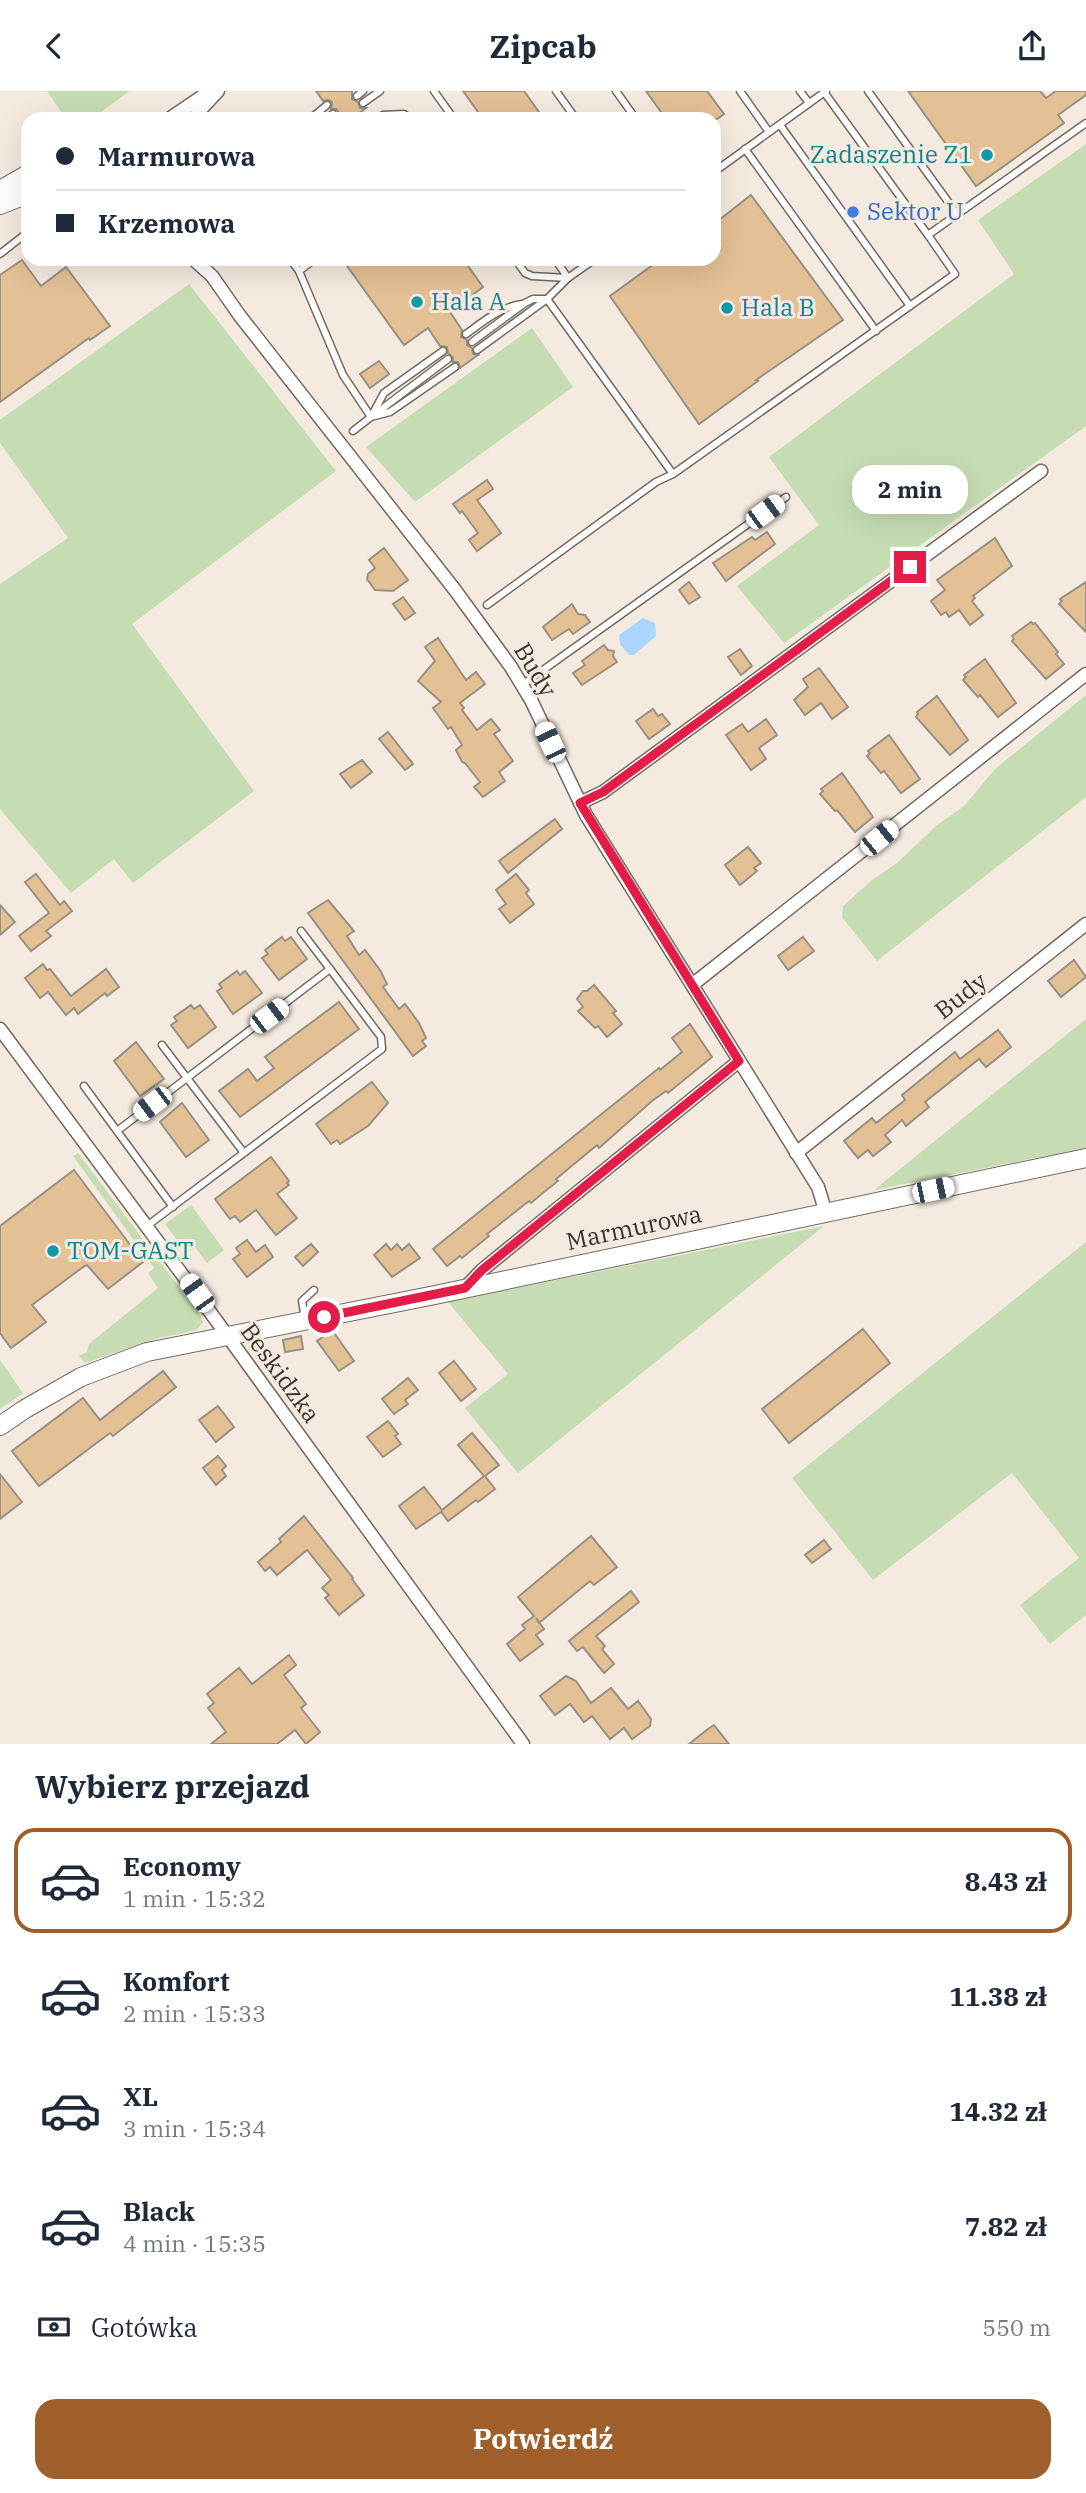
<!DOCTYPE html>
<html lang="pl">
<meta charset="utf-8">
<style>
:root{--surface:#fff;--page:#f2f2f3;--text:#1f2937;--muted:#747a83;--line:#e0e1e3;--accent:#a05f2a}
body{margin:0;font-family:"IBM Plex Serif",serif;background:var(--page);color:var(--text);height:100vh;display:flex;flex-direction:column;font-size:26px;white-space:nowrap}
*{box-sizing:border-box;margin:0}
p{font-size:23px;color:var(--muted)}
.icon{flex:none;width:38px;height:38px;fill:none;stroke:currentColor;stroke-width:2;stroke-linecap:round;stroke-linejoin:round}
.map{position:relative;height:1653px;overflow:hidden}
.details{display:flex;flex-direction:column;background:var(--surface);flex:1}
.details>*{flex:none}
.hud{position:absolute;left:21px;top:21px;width:700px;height:154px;border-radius:21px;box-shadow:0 7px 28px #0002;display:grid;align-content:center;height:154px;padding:0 35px;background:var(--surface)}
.end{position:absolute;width:32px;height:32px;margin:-16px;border:9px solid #e11d48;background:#fff;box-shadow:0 0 0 4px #fff}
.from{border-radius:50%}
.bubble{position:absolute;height:49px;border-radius:21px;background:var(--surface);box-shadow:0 7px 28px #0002;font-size:23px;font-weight:700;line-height:49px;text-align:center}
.car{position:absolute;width:21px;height:42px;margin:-21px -10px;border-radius:9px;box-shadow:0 0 5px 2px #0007;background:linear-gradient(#fff 24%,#345 0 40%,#fff 0 76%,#345 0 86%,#fff 0)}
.hud b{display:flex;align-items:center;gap:24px;height:66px;font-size:26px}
.hud b+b{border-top:2px solid var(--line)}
.hud i{width:18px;height:18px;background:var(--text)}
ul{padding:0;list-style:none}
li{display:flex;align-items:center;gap:21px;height:105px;margin:0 14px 10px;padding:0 21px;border:4px solid transparent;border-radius:21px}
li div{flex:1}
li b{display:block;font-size:26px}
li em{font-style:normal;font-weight:700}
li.current{border-color:var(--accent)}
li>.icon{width:63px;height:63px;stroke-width:1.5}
h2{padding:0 35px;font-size:32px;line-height:84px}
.pay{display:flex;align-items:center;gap:18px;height:77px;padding:0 35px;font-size:26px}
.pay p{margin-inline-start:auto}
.action{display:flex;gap:14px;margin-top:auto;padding:14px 35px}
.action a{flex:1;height:80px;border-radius:21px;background:var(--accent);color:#fff;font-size:28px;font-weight:700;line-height:80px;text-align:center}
header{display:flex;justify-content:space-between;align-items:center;height:91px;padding:0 35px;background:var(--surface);font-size:32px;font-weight:700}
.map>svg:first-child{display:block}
</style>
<header><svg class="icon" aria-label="back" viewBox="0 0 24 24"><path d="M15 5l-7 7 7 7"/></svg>Zipcab<svg class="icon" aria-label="share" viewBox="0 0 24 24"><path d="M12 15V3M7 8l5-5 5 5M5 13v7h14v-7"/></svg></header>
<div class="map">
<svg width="1086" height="1653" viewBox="0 0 1086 1653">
<rect width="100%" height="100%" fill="#f4eadf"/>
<g fill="#c6ddb3">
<polygon points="47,0 130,0 91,28 66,28"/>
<polygon points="1086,53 1086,335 784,552 737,495 819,434 769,366 1014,183 978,129"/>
<polygon points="189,193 336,380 132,533 254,700 133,792 114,768 71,802 0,718 0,493 68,447 0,352 0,329"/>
<polygon points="532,237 573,296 415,411 366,356"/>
<polygon points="1086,604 1086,706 877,870 842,826 843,815 872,789 897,772 936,735 964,715 995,678"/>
<polygon points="1086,928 1086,1057 874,1099"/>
<polygon points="78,1062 200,1224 203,1231 197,1239 159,1247 85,1272 79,1265 87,1261 89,1253 158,1197 148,1182 154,1177 73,1065"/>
<polygon points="191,1114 224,1159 207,1172 195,1156 187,1162 165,1133"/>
<polygon points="824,1135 518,1382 465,1317 508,1283 448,1211"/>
<polygon points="1086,1151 1086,1524 1050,1553 1020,1514 1079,1467 1012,1382 873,1489 792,1387"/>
<polygon points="0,1269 23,1302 0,1318"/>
</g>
<polygon fill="#acd6fd" points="643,527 655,532 656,545 634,564 629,564 620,553 619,544"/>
<g fill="#e4c095" stroke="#9a9186" stroke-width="2">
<polygon points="316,0 352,0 352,8 358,11 360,17 366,17 352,28 337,28 339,22 336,18 331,18 332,11 328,9 323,10"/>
<polygon points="463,0 524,0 544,28 483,28"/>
<polygon points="646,0 707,0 724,23 717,28 666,28"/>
<polygon points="908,0 1040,0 1046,7 1056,0 1086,0 1086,4 1058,24 1064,32 976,95"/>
<polygon points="751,104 843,229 756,289 758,290 699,333 610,205 661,168 714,168 714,133"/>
<polygon points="342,168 463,168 483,196 450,221 462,239 461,246 467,249 467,254 472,257 473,263 478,264 460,277 458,271 453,271 453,267 448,262 447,256 440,255 428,237 404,254"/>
<polygon points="22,169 41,195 66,176 110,235 90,249 89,247 0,311 0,184"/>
<polygon points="379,270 389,283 370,297 360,283"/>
<polygon points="487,389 493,398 477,409 501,442 477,460 469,449 478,442 462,420 460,422 453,413"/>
<polygon points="767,441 775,453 726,490 713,472 752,446 755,449"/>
<polygon points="995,447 1012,475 973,505 975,507 972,510 983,524 970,534 959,519 949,526 946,521 941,524 931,510 945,499 937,489"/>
<polygon points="384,457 408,489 393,500 375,499 367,488 368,483 375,477 369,469"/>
<polygon points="689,491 700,506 689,513 679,499"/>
<polygon points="1086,491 1086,541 1059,513 1062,510 1060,508"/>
<polygon points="403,506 415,522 405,529 393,513"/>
<polygon points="572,513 578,523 585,524 590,531 573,543 569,538 552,549 543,536"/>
<polygon points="1031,531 1033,533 1035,532 1058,561 1056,563 1064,573 1046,588 1012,550 1014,548 1012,545"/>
<polygon points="438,547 466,589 476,581 485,593 460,612 464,617 462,619 477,639 491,628 500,639 494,643 513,670 499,681 505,690 483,706 474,696 480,691 465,672 462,671 456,659 462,654 451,636 448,638 433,617 441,611 418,590 435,570 425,556"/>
<polygon points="604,554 608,559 614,560 613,565 617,571 582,594 573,582 585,574 582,570"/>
<polygon points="740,558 752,575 741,584 728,566"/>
<polygon points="985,568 1016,612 998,626 980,604 978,606 963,589 966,586 964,584"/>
<polygon points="819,577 848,616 832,628 821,612 805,624 794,609 808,596 803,588"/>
<polygon points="937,605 968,649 950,664 916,626 918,623 917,621"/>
<polygon points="653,618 658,625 662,623 670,633 649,648 636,630"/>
<polygon points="766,628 777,644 759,657 766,668 751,679 726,644 742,633 748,641"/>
<polygon points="388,641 413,673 405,679 379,648"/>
<polygon points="889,644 920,688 901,702 884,680 881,682 867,665 870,662 868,660"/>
<polygon points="362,669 372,681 351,697 340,683"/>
<polygon points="842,682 873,726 855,741 837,719 835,720 820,703 823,700 821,698"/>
<polygon points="555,728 562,738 508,782 499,770"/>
<polygon points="748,756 761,772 754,777 757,780 740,794 725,774"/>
<polygon points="36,783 60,814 64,810 72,820 46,840 51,845 31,860 19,845 49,822 25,791"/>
<polygon points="516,783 529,799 526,802 534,813 510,832 499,818 506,813 496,799"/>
<polygon points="328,809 354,840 347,845 359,864 365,859 380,879 387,893 383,896 399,918 405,913 419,932 426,947 422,950 426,955 413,965 308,822"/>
<polygon points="0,814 15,831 0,844"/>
<polygon points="282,846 285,850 291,846 307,868 279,889 262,867 268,863 265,859"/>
<polygon points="803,846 814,860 788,879 778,865"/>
<polygon points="1074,869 1086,886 1061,906 1048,890"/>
<polygon points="43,873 47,879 50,878 71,905 106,878 119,896 107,905 105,902 78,923 74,917 66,924 48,901 40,907 25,887"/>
<polygon points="237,880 240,884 245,880 262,902 233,923 217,900 222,897 219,893"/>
<polygon points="594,894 616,920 613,922 622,933 607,946 598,935 595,937 578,920 583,916 577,908 583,900 587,900"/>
<polygon points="339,911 359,938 240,1026 219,1000 248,978 257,990 274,977 265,966"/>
<polygon points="191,914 194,918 200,914 216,936 188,957 171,934 177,930 174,926"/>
<polygon points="690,933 712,966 668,1002 666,1000 652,1010 599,1057 597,1054 556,1088 558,1090 544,1101 531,1112 529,1110 487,1143 489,1145 462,1167 460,1165 447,1175 433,1158 659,977 660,979 682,961 672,947"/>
<polygon points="998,939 1011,956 986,976 979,968 925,1011 929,1016 906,1035 902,1029 885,1044 891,1051 873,1065 868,1059 858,1067 844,1050 872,1027 876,1032 905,1009 902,1004 955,961 960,968"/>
<polygon points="136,951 164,988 140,1005 114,970"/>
<polygon points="372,991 388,1012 368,1035 340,1053 337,1049 331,1053 316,1033"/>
<polygon points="182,1012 209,1049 186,1066 160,1031"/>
<polygon points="271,1066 289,1090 287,1092 289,1094 277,1103 297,1127 276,1144 256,1119 240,1131 235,1125 230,1128 215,1108"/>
<polygon points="74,1079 143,1171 108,1198 87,1174 83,1176 32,1214 46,1231 11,1257 0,1242 0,1135"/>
<polygon points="247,1149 256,1161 265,1154 273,1166 247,1186 233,1168 240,1163 236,1157"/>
<polygon points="311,1153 318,1161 303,1175 295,1166"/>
<polygon points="386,1153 391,1159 397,1153 402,1159 409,1153 420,1167 392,1186 374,1164"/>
<polygon points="863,1238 890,1272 789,1352 762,1318"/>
<polygon points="332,1239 354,1270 339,1280 317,1250"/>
<polygon points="301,1245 303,1258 285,1261 283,1249"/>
<polygon points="454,1270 476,1298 461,1310 439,1282"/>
<polygon points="163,1280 176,1296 113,1345 110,1342 39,1395 12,1360 83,1307 100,1329"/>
<polygon points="408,1287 418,1299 405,1309 408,1313 394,1323 382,1308"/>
<polygon points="218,1315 234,1336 216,1351 199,1329"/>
<polygon points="388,1330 398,1343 395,1345 401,1353 383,1366 367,1346"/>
<polygon points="472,1342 499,1374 485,1385 495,1398 478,1411 476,1409 448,1430 441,1421 416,1438 399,1415 424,1396 442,1419 484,1385 458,1354"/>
<polygon points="218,1365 226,1375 222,1379 226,1385 216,1394 203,1377"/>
<polygon points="0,1383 22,1411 0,1428"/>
<polygon points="304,1425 353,1487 352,1488 364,1504 339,1524 325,1507 329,1504 322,1497 331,1489 307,1459 277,1484 270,1476 265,1480 258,1471 281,1451 279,1448"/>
<polygon points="591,1445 617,1476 594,1494 590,1490 539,1532 536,1527 544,1538 536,1544 543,1553 520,1570 507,1553 525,1538 522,1534 534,1525 518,1506"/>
<polygon points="824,1449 831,1458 812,1472 805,1464"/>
<polygon points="631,1500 639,1511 596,1545 605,1555 602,1558 614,1573 604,1582 583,1556 577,1560 569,1550"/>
<polygon points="289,1564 296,1574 284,1584 306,1613 301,1617 320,1641 306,1653 295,1639 277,1653 211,1653 226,1641 208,1617 214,1612 207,1603 239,1577 252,1593"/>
<polygon points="566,1585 576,1590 591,1612 611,1597 628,1618 638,1610 651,1628 650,1635 632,1648 624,1637 610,1648 592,1625 584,1631 570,1613 555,1624 540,1605"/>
<polygon points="714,1634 729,1653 689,1653 708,1638"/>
</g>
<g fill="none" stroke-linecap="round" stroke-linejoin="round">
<g stroke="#726a60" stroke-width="9">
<g id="lane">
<polyline points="434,0 454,28"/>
<polyline points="556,0 576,28"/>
<polyline points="616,0 636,28"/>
<polyline points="740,0 769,41"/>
<polyline points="800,0 809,12"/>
<polyline points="868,0 957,123"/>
<polyline points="824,1 928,144"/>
<polyline points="357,5 363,0"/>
<polyline points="363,12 380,0"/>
<polyline points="310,28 327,14"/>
<polyline points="326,28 333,23"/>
<polyline points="378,28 383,24 404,23 410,28"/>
<polyline points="780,34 910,215"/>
<polyline points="745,58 876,240"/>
<polyline points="714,81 826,0"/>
<polyline points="0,163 28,141"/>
<polyline points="290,168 299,180"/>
<polyline points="315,168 299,180 343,284 371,326"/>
<polyline points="515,168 525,182 532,185 568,187 595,168"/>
<path d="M466,243C484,230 500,216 522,213"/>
<polyline points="472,251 525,212 533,208 547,208 673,383 955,183 928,144 1086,32"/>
<polyline points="477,259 547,208 568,187 555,168"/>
<polyline points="375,323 448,268"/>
<polyline points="371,326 384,302 443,260"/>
<polyline points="353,340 371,326 390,321 455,276"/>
<polyline points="487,514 656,391 673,383"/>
<polyline points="522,594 786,406"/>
<polyline points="301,840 330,878"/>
<polyline points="162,954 187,987 117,1040 173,1116"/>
<polyline points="84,995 117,1040"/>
<polyline points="147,1135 168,1119 382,958 381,946 330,878 187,987 244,1062"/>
<polyline points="305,1227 302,1210 314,1199"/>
</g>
</g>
<g stroke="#726a60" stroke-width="15">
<g id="street">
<polyline points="169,28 210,0"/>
<polyline points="192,28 218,0"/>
<polyline points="193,168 212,185 240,225 455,499 511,576 531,609 586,724 818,1096 826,1122"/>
<polyline points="580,712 603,701 1041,380"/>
<polyline points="692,894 1086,583"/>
<polyline points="0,938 213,1225 523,1653"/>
<polyline points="796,1062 1086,833"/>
<polyline points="465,1197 482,1179 739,970"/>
</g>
</g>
<g stroke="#726a60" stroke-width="20">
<g id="secondary">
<polyline points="0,99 28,83"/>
<polyline points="0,114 28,103"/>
<polyline points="0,1335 25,1318 81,1286 147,1261 435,1204 1086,1067"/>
</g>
</g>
<use href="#lane" stroke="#fff" stroke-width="6"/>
<use href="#street" stroke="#fff" stroke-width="12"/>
<use href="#secondary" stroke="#fff" stroke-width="18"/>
</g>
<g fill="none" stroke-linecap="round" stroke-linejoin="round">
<polyline stroke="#e11d48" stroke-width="9" points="324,1226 465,1197 482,1179 739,970 580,712 603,701 910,476"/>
</g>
<g fill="#0f9aa8" stroke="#f4eadf" stroke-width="2.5">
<circle cx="987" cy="64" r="7"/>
<circle cx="417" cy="211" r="7"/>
<circle cx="727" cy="217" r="7"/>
<circle cx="53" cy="1160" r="7"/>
</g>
<circle fill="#3f7fe0" stroke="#f4eadf" stroke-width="2.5" cx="853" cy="121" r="7"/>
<g text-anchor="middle" stroke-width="6" stroke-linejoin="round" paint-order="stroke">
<g font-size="24" fill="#0d838f" stroke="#f4eadf" text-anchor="start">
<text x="973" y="72" text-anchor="end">Zadaszenie Z1</text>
<text x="431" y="219">Hala A</text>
<text x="741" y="225">Hala B</text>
<text x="67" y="1168">TOM-GAST</text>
</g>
<g font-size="24" fill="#366cbe" stroke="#f4eadf" text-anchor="start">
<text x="867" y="129">Sektor U</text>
</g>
<g font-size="24" fill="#37342f" stroke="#f4eadf">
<text transform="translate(535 579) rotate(59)" y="8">Budy</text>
<text transform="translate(961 905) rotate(-38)" y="8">Budy</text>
<text transform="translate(634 1137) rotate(-12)" y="8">Marmurowa</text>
<text transform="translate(280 1282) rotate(54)" y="8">Beskidzka</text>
</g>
</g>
</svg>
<i class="end from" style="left:324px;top:1226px"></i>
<i class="end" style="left:910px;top:476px"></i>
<div class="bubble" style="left:852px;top:374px;width:116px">2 min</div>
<i class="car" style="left:765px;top:421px;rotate:54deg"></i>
<i class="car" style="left:550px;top:651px;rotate:335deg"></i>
<i class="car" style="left:879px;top:747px;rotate:51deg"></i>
<i class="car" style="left:269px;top:925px;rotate:53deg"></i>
<i class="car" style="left:152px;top:1013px;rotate:233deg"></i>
<i class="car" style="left:933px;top:1099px;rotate:78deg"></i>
<i class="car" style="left:197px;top:1202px;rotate:324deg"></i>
<div class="hud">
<b><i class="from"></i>Marmurowa</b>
<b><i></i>Krzemowa</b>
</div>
</div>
<section class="details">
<h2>Wybierz przejazd</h2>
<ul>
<li class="current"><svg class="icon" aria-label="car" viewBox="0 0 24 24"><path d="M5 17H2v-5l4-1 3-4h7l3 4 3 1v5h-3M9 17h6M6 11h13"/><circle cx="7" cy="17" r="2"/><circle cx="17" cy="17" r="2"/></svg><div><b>Economy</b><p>1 min · 15:32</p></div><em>8.43 zł</em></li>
<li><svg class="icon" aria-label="car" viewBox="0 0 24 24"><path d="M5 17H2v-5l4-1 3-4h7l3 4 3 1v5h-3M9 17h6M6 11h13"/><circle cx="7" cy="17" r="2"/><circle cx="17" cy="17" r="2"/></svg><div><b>Komfort</b><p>2 min · 15:33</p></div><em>11.38 zł</em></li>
<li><svg class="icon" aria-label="car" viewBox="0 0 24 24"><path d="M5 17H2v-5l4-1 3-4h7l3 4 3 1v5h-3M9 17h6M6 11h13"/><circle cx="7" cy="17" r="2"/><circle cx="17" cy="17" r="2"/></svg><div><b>XL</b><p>3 min · 15:34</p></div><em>14.32 zł</em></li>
<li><svg class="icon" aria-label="car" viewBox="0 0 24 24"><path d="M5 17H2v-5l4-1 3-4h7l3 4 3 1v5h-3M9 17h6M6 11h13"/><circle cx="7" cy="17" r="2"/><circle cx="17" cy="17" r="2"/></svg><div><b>Black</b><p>4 min · 15:35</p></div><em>7.82 zł</em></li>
</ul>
<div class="pay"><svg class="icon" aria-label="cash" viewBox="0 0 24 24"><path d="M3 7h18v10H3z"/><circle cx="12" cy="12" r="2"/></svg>Gotówka<p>550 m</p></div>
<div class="action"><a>Potwierdź</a></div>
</section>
